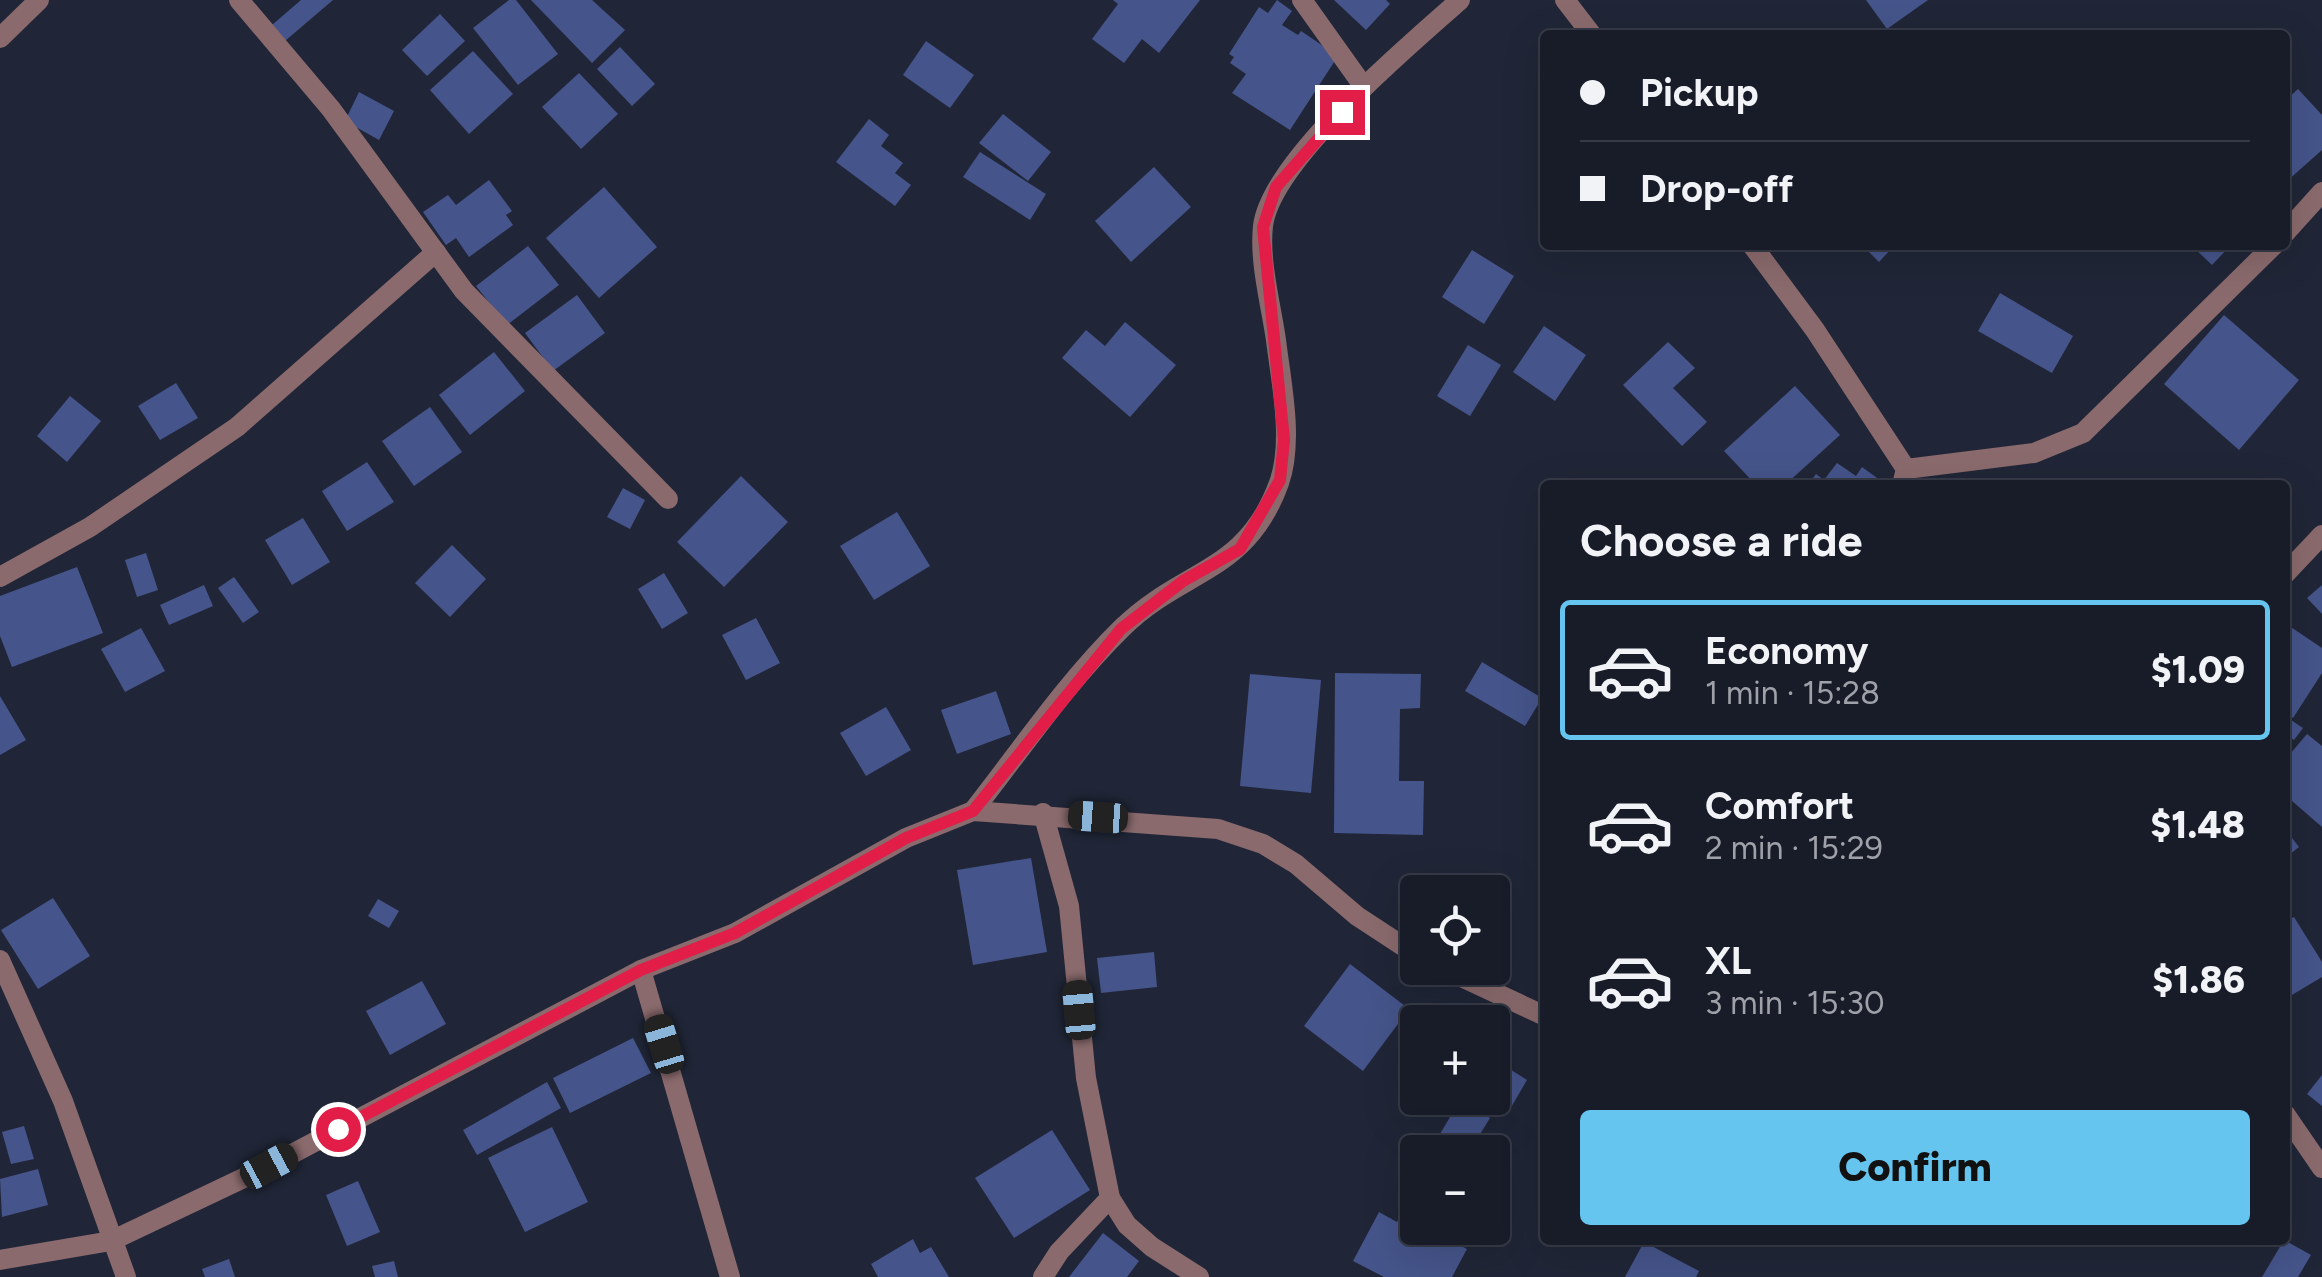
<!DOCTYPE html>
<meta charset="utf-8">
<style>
:root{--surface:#181c29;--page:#212531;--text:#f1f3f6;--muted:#9fa1a8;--line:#363a46;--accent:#65c5ee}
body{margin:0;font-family:Figtree,sans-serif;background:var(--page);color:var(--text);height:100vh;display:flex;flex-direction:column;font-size:38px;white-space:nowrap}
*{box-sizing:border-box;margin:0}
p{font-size:32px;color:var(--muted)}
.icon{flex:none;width:55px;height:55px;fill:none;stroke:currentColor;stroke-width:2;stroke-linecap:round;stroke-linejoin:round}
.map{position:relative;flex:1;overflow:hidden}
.sheet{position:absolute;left:1540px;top:480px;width:750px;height:765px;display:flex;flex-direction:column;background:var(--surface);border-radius:10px;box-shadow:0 10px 40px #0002,0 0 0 2px var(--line)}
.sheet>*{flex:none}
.top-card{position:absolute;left:1540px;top:30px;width:750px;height:220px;border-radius:10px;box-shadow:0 10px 40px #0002,0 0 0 2px var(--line);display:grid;align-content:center;height:220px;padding:0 40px;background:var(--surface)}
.buttons{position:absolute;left:1400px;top:875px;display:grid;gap:20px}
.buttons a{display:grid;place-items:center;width:110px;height:110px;border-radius:10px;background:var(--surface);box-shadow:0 10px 40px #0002,0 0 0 2px var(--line);font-size:50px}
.end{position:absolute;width:45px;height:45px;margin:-22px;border:12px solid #e11d48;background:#fff;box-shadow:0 0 0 5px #fff}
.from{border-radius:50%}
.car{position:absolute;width:30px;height:60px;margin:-30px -15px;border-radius:12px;box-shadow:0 0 8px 2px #0007;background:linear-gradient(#222 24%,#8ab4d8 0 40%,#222 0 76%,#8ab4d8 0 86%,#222 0)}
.top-card b{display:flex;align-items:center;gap:35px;height:95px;font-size:38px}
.top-card b+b{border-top:2px solid var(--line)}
.top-card i{width:25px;height:25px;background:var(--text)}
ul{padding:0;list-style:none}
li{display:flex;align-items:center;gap:30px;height:140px;margin:0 20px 15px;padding:0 20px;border:5px solid transparent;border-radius:10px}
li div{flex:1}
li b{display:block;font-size:38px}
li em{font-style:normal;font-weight:800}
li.active{border-color:var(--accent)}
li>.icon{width:90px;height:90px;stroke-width:1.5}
h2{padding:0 40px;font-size:45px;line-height:120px}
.button{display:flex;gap:20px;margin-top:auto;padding:20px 40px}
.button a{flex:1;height:115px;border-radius:10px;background:var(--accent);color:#111;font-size:40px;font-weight:800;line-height:115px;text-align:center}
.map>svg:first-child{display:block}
</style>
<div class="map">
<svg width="2322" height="1277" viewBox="0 0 2322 1277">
<rect width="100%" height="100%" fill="#202637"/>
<g fill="#45548a">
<polygon points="301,0 333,0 285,41 272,25"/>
<polygon points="509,0 516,0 558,54 518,85 473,28"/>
<polygon points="531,0 592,0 625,30 592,63"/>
<polygon points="1113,0 1200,0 1159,53 1142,39 1124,63 1092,39 1118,4"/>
<polygon points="1277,0 1292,11 1282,25 1298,35 1301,31 1338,56 1290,130 1232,93 1246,74 1230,63 1234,57 1229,54 1259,7 1268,13"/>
<polygon points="1334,0 1386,0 1390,4 1366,30"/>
<polygon points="1866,0 1928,0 1887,29"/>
<polygon points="440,14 465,41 427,76 402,50"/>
<polygon points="926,41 974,75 950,108 903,75"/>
<polygon points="620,47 655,84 632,106 597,69"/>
<polygon points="473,51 513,94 469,134 430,90"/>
<polygon points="579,73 618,114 581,149 542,107"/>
<polygon points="2298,89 2322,115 2322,150 2285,183 2285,101"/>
<polygon points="359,92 394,111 379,140 345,121"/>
<polygon points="1003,114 1051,152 1028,181 979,143"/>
<polygon points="869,119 889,135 881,146 903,163 895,173 911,185 895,206 836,162"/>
<polygon points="980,152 1046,194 1030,220 963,177"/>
<polygon points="1154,167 1191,207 1131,262 1095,221"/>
<polygon points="489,180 512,211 506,215 513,225 469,257 456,238 446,245 423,212 448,195 456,205"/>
<polygon points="604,187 657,247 599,298 546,238"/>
<polygon points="1862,245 1895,245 1879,262"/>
<polygon points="2191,245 2231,245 2212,265"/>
<polygon points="528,246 559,285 507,325 476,286"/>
<polygon points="1472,250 1514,276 1484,324 1442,297"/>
<polygon points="2000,293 2073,336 2052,373 1978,331"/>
<polygon points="577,295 605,333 553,371 525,333"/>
<polygon points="2224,315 2299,380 2239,450 2164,384"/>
<polygon points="1125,322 1176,365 1130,417 1062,358 1086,330 1105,346"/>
<polygon points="1544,326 1586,355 1555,401 1513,372"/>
<polygon points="1668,342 1695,368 1673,388 1707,422 1682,446 1623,385"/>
<polygon points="1468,345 1501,365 1470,416 1437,396"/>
<polygon points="494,352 525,391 470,435 439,395"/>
<polygon points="176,383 198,418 160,440 138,406"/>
<polygon points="1795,386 1840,435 1785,485 1756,485 1724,451"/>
<polygon points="70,396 101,421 67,462 37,436"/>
<polygon points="430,407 462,452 414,486 382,441"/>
<polygon points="367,462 394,502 347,531 322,491"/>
<polygon points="1837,463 1856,476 1862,467 1884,483 1808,485 1816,474 1824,480"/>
<polygon points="741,476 788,522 724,587 677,542"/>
<polygon points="623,488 645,500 630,529 607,517"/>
<polygon points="897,512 930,566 874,600 840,546"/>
<polygon points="303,518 330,562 292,585 265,540"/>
<polygon points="452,545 486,579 450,617 415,583"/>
<polygon points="146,553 158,590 137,597 125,560"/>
<polygon points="77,567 103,633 12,667 0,636 0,596"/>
<polygon points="664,573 688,613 662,629 638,589"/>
<polygon points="234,577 259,612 243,623 218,588"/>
<polygon points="204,585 213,606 169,625 160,605"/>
<polygon points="2322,585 2322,614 2307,598"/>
<polygon points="756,618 780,663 746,680 722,635"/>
<polygon points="2285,623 2322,648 2322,673 2293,718 2285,712"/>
<polygon points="141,628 165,671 125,692 101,649"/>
<polygon points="1482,662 1542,698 1525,726 1465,691"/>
<polygon points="1335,673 1421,674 1420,708 1400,709 1399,781 1424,781 1423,835 1334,833"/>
<polygon points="1250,674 1321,680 1311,793 1240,786"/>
<polygon points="996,691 1011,734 957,754 941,710"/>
<polygon points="0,696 26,740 0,755"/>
<polygon points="886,707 911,750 866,776 840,733"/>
<polygon points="2285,716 2303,728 2294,740 2285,734"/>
<polygon points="2307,734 2322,746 2322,827 2285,795 2285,760"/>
<polygon points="2285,829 2299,847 2285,858"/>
<polygon points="1031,858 1047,952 973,965 957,870"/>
<polygon points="53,898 90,956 38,989 1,930"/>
<polygon points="378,899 399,911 389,928 368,916"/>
<polygon points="2294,917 2322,962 2322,977 2285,999 2285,922"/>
<polygon points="1154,952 1157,987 1101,993 1097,958"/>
<polygon points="1350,964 1409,1009 1363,1071 1304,1026"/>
<polygon points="422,981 446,1024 390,1055 366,1011"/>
<polygon points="633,1038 651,1073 570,1113 553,1078"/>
<polygon points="1508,1068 1527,1080 1510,1109 1492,1098"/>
<polygon points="2322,1075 2322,1106 2307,1094"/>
<polygon points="547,1082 561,1108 477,1155 463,1130"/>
<polygon points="1460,1100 1490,1118 1469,1152 1444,1152 1433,1146"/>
<polygon points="24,1126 34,1159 11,1164 2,1132"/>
<polygon points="552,1127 588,1202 525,1232 488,1158"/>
<polygon points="1052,1130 1090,1190 1014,1238 975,1178"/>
<polygon points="38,1169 48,1205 2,1217 0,1179"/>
<polygon points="358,1181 380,1232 347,1246 326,1195"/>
<polygon points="1379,1212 1397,1222 1401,1214 1418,1223 1418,1228 1426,1228 1467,1249 1452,1277 1384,1277 1353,1261"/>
<polygon points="1103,1233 1139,1261 1127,1277 1069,1277"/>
<polygon points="913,1239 920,1253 931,1247 949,1277 878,1277 871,1264"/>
<polygon points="2284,1240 2311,1255 2298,1277 2262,1277"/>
<polygon points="1644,1242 1699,1271 1696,1277 1625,1277"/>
<polygon points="229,1259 235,1277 205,1277 202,1269"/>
<polygon points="394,1261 398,1277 375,1277 372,1266"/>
</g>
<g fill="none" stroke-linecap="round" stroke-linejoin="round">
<g stroke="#8a6a6d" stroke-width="20">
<polyline points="239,0 331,109 464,291 668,499"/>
<polyline points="1302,0 1364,87"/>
<polyline points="1565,0 1592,35"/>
<polyline points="0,38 39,0"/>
<polyline points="2285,233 2322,192"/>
<polyline points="1752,245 1815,330 1906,469 1902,485"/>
<polyline points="1906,469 2034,453 2083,433 2274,245"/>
<polyline points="2285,574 2322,535"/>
<polyline points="0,577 90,527 237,427 436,252"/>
<path d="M973,811C1021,750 1066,683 1122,628C1183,568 1246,574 1279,483C1294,441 1281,382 1276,340C1271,305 1259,261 1263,226C1271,160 1409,46 1460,0"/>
<polyline points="1043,813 1069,906 1086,1078 1110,1198 1127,1225 1152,1247 1199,1277"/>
<polyline points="0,960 63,1101 126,1277"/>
<polyline points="1442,968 1545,1016"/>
<polyline points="641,970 730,1277"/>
<polyline points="2285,1114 2322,1168"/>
<polyline points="0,1260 111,1241 269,1166 641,970 735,933 906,838 973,811 1218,829 1263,844 1296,864 1357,916 1418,956"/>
<polyline points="1043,1277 1059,1252 1110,1198"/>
</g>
</g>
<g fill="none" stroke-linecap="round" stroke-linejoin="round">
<polyline stroke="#e11d48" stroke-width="12" points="338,1129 641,970 735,933 906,838 973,811 1121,629 1183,581 1240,549 1280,480 1284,440 1263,227 1276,187 1342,112"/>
</g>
</svg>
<div class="buttons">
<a><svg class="icon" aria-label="locate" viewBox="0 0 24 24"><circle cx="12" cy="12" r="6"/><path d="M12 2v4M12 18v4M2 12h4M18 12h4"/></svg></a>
<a>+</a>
<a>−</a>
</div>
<i class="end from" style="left:338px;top:1129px"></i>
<i class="end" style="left:1342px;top:112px"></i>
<i class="car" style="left:1098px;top:817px;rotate:274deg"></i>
<i class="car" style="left:1079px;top:1010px;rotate:355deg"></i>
<i class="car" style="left:664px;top:1044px;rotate:343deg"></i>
<i class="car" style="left:269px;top:1166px;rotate:62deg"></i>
<div class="top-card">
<b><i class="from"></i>Pickup</b>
<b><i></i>Drop-off</b>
</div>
<section class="sheet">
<h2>Choose a ride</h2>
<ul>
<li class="active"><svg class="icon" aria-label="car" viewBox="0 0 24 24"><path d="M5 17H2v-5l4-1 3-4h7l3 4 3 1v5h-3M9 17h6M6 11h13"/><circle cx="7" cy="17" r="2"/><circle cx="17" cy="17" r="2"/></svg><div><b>Economy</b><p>1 min · 15:28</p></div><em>$1.09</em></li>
<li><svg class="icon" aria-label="car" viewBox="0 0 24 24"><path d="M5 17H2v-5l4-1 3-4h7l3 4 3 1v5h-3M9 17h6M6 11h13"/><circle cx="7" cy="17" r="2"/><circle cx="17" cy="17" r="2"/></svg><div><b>Comfort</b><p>2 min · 15:29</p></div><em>$1.48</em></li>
<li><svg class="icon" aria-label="car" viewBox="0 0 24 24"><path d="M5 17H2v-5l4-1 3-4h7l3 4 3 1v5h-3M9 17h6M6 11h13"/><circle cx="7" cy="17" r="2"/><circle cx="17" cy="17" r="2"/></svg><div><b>XL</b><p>3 min · 15:30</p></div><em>$1.86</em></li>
</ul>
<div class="button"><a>Confirm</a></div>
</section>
</div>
